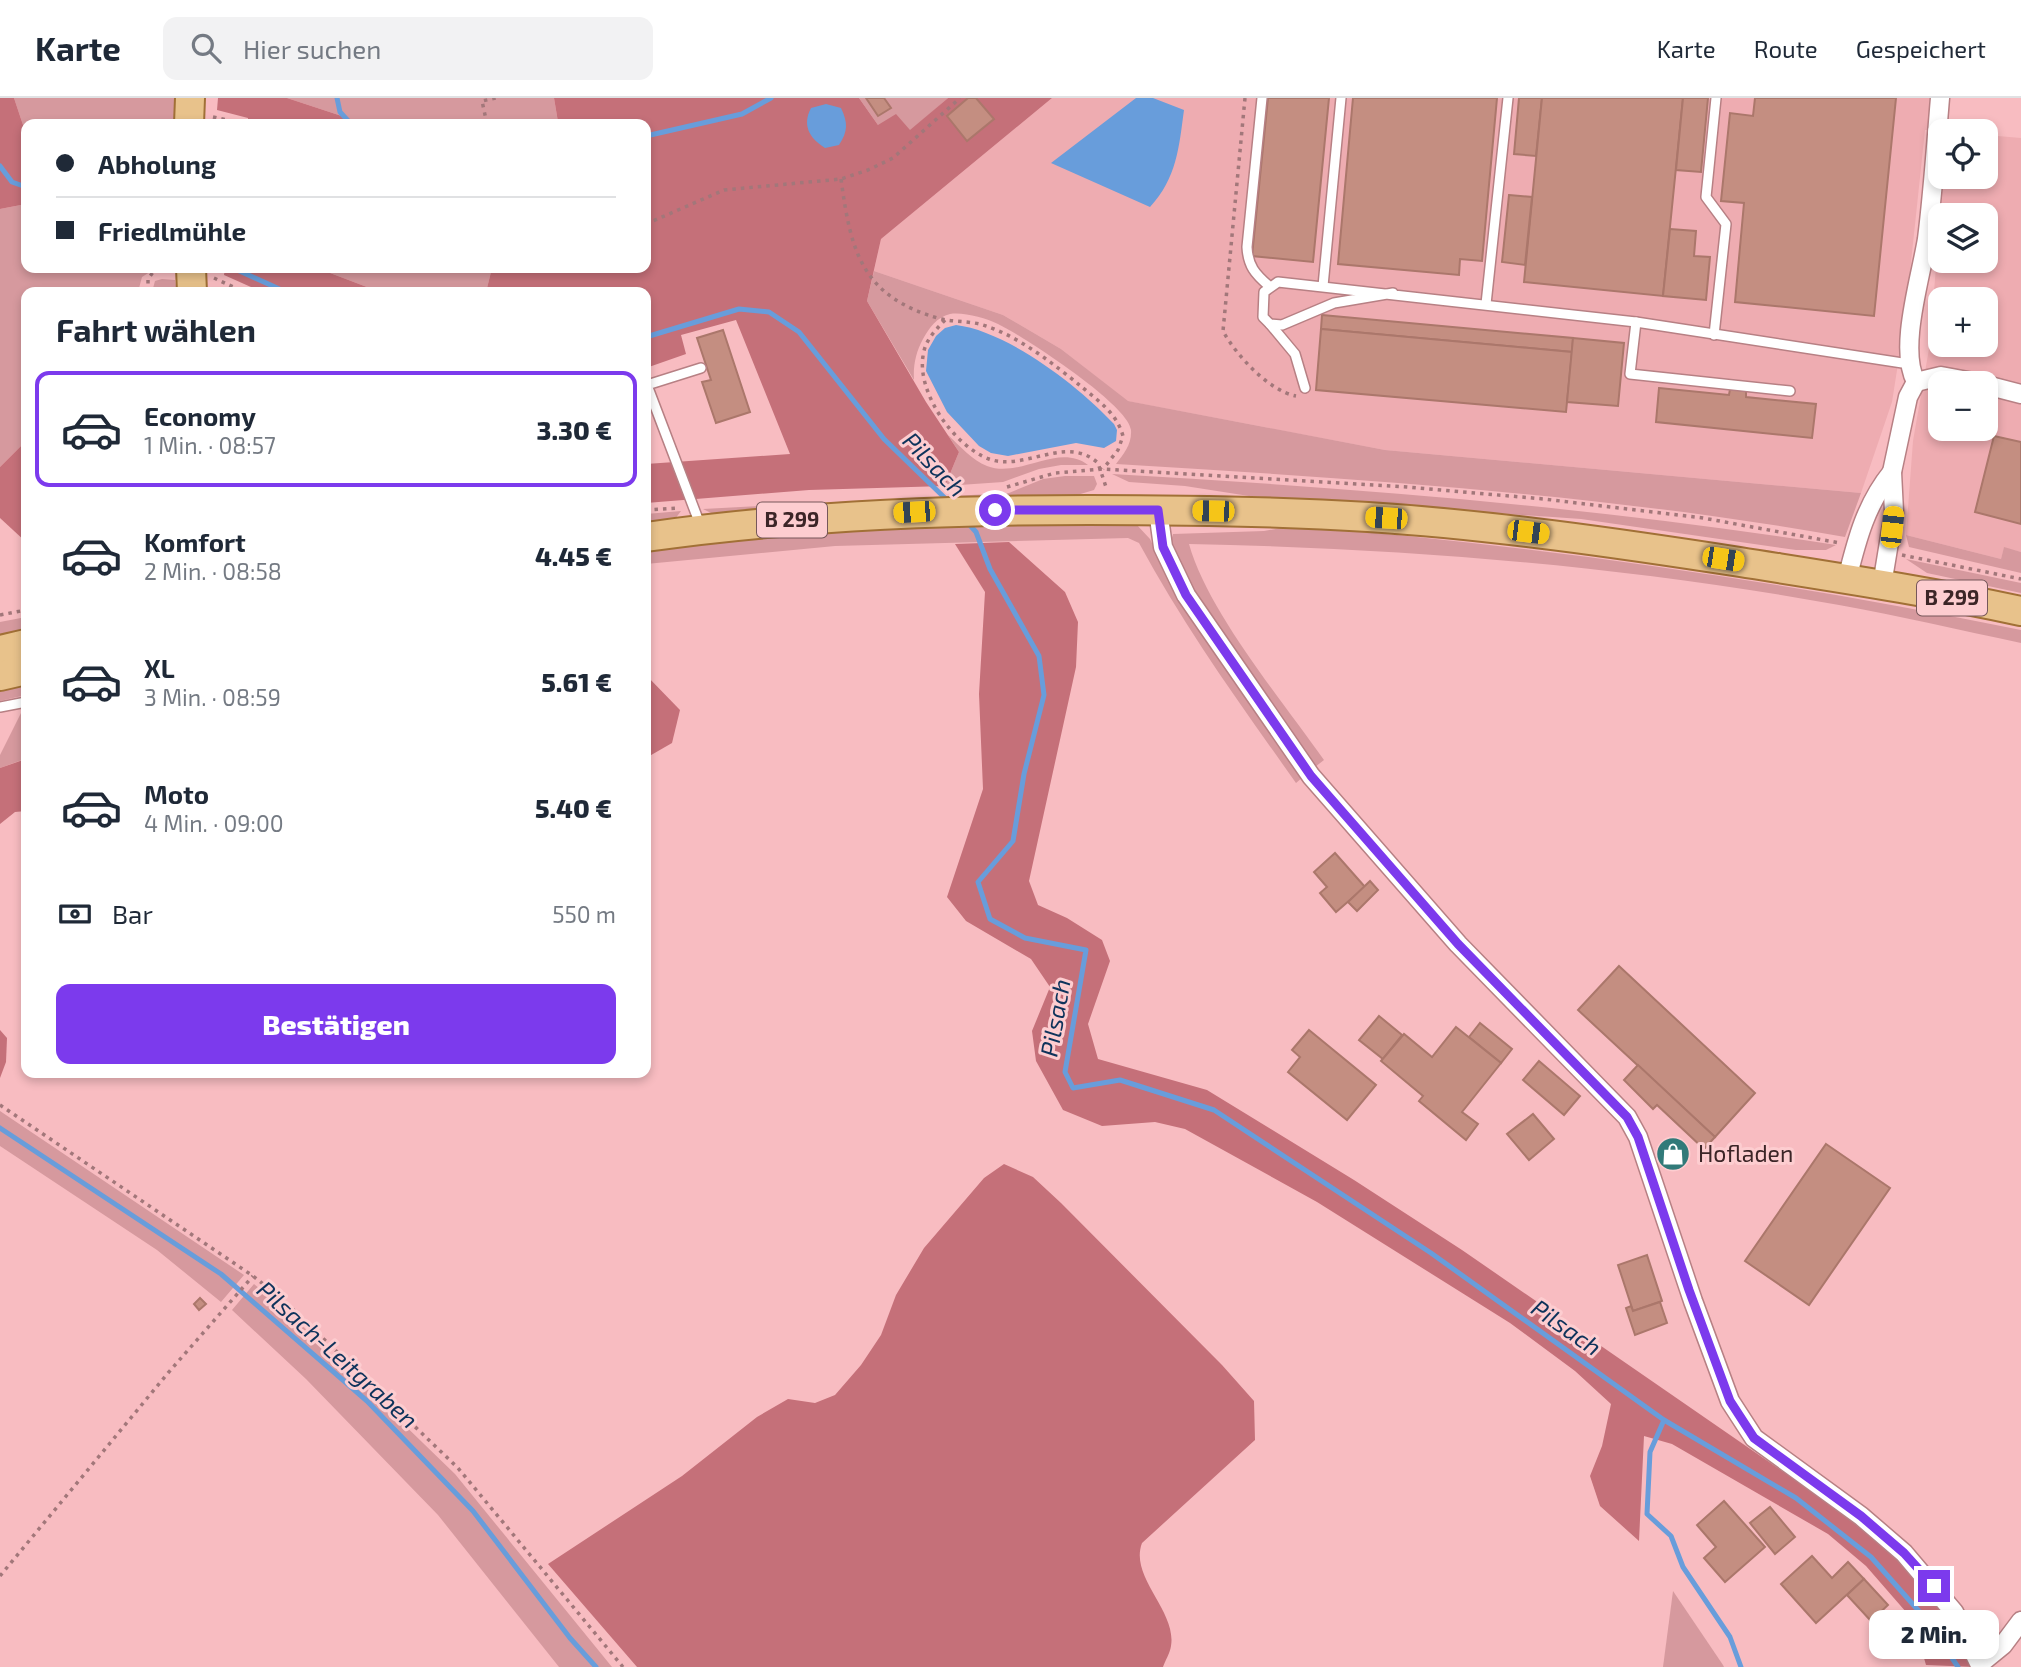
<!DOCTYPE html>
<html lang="de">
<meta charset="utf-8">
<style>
:root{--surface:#fff;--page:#f2f2f3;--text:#1f2937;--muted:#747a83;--line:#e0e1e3;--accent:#7c3aed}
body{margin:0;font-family:"Exo 2",sans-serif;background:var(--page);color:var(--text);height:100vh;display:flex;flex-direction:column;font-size:26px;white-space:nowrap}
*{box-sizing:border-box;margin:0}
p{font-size:23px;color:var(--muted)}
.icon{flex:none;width:38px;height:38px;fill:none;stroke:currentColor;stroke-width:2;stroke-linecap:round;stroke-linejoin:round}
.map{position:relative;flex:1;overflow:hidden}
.side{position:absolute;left:21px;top:189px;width:630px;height:791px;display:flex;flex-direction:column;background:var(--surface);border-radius:14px;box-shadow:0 4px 10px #0003}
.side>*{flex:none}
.guide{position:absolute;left:21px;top:21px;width:630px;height:154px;border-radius:14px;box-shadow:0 4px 10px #0003;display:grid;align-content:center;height:154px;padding:0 35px;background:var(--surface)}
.fabs{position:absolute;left:1928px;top:21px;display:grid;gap:14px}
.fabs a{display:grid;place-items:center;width:70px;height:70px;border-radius:14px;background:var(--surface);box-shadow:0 4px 10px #0003;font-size:35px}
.end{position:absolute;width:32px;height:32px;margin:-16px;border:9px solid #7c3aed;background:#fff;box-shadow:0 0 0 4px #fff}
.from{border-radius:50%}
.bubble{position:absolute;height:49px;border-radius:14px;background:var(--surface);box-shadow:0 4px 10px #0003;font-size:23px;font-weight:800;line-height:49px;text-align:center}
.car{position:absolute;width:21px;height:42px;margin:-21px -10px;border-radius:9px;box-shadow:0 0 5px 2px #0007;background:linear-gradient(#f5c518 24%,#345 0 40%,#f5c518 0 76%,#345 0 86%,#f5c518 0)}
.guide b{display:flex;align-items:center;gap:24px;height:66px;font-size:26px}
.guide b+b{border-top:2px solid var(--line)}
.guide i{width:18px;height:18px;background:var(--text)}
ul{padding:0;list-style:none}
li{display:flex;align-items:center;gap:21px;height:116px;margin:0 14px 10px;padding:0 21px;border:4px solid transparent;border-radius:14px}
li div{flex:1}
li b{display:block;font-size:26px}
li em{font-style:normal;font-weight:800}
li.active{border-color:var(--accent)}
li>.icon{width:63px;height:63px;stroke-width:1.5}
h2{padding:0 35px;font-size:32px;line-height:84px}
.pay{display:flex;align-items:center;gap:18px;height:77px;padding:0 35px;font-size:26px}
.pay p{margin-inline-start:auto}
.button{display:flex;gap:14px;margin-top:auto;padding:14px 35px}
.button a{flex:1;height:80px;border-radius:14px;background:var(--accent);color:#fff;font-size:28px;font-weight:800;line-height:80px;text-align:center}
header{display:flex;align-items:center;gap:42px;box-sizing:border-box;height:98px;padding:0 35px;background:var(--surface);border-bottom:2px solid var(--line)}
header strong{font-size:33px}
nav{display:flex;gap:38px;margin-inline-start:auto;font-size:24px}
.search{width:490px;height:63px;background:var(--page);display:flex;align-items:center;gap:18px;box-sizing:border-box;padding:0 24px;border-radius:14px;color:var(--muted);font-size:26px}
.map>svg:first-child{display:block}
</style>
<header>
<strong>Karte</strong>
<div class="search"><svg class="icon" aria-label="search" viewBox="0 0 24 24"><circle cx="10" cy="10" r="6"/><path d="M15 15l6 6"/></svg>Hier suchen</div>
<nav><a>Karte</a><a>Route</a><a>Gespeichert</a></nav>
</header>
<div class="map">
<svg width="2021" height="1569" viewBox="0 0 2021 1569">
<rect width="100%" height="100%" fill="#f8bcc1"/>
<g fill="#eeacb1" fill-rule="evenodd">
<polygon points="1052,0 1950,0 1948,33 1925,32 1905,221 1892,304 1861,395 1385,352 1127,303 1061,251 1003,217 874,173 881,141"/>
<path d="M1986,37L2021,40V454L2004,450L2001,461L1906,437L1913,343L1930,245L1943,79H1986ZM1941,117H1986V163H1941ZM1941,201H1986V247H1941ZM1941,285H1986V331H1941Z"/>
</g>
<g fill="#d6999e">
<polygon points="14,0 175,0 174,26 26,26 26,36"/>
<polygon points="287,0 554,0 558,24 366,26"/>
<polygon points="859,0 948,0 910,33 878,27"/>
<polygon points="26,106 26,170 156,170 142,179 138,194 26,194 26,343 0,369 0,111"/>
<polygon points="317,170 492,170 486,194 380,194"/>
<path d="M874,173L1003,217L1061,251L1128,303L1385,352L1861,395L1845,439C1604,396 1361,381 1116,366C1124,356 1132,346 1131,332C1129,307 1023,238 998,226C985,220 964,214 950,216C937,219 929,230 923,241C916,254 913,267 914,282L867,203Z"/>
<polygon points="162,181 175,182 177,194 152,194 155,183"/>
<path d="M948,337C960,348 972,362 987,368C1020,381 1058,344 1088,367H1061L1039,371L1003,384L945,388L959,354Z"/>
<path d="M1112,376C1356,390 1594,409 1836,447L1826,452H1796L1581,421L1249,398L1185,388L1129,384Z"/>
<polygon points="1065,378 1094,378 1097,386 1094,392 1077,397 875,403 713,416 703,411 1009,395 1043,381"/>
<polygon points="681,413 675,421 646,425 646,416"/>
<path d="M1124,424L1136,426L1150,441L1177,499L1303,679L1296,685C1240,606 1185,530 1139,445L1128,440L835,448L646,466V452L892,428Z"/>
<path d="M1293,428C1538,447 1781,483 2021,532V545C1960,532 1900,518 1839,507C1625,468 1406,450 1189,446C1208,514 1282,602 1324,662L1315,669L1194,497L1171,443L1173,436L1264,433Z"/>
<polygon points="1906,437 2001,461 2004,449 2021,454 2021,475 1909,449"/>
<polygon points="1906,461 2021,485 2021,495 1927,475"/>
<polygon points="26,519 26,532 0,539 0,524"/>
<polygon points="26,582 26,597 0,603 0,589"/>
<polygon points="26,612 26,665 22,662 0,670 0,657 22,613"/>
<polygon points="0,1013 244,1177 221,1204 157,1152 0,1048"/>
<polygon points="254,1186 293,1219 455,1376 612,1569 559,1569 438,1417 306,1281 232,1212"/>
<polygon points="1673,1493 1723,1567 1724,1569 1663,1569"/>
</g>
<g fill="#c57079">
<polygon points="0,0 14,0 26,36 26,106 0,111"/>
<polygon points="218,0 287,0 366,26 248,26 248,20 217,12"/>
<polygon points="554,0 859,0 878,27 896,16 910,32 948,0 1052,0 881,141 867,203 926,304 959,354 945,388 809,392 646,405 646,366 790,356 736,222 681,237 686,256 646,270 646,194 486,194 492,170 646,170 646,26 555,26 558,24"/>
<polygon points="225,170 317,170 380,194 262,194 224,177"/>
<polygon points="26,343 26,444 0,420 0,369"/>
<path d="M1009,444L1065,494L1078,524L1076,569L1029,783L1038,807L1067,820L1102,842L1110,863L1088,926L1098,961L1207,992L1354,1082L1462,1152L1833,1408C1875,1439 1916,1473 1946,1517C1957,1533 1966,1552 1975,1569L1926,1567L1913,1522L1866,1468L1828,1436L1672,1346L1644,1338L1639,1443L1600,1408L1590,1378L1602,1348L1611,1306L1575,1273L1510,1225L1317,1104L1185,1031L1155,1024L1102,1028L1063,1012L1036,963L1032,933L1050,889L1031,861L966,823L947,799L983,691L979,596L985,494L955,446Z"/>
<polygon points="646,577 680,612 672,645 646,660"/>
<polygon points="23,662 26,665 26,713 15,714 0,726 0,670"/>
<polygon points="0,932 7,940 6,964 0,980"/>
<path d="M1004,1066L1033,1079L1061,1105L1222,1267L1254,1303L1255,1342L1142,1445C1129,1479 1177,1513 1171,1548C1170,1555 1165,1563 1163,1569H637L548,1466L682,1378L757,1319L788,1301L815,1305L835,1297L861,1267L881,1237L896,1197L924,1150L984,1080Z"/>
</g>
<g fill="#689ddb">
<path d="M1136,0H1153L1184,12C1179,49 1177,80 1150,109L1051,65Z"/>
<path d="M826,6L841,10C848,25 848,33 839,47L825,50C809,40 802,27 811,10Z"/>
<path d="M956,227C1007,233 1079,288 1114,326L1117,332L1116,343L1104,350L1076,345L1008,358L991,355L979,348L947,314L926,273L928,252L936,238L945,230Z"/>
</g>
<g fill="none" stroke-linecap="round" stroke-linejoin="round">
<g stroke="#689ddb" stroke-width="5">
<polyline points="337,0 340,14 351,26"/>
<polyline points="646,38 742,16 771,0"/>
<polyline points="0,68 12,84 26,89"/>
<polyline points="233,170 286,194"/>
<polyline points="646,239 739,211 769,214 799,234 884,341 949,404"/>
<polyline points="967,424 976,434 990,471 1039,558 1044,597 1024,676 1013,743 978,784 990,821 1025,840 1086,852 1065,974 1073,990 1120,982 1214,1012 1431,1155 1664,1322 1796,1400 1871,1459 1925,1520 1958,1569"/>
<polyline points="0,1030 221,1176 367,1303 473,1413 570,1540 596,1569"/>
<polyline points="1664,1322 1650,1354 1647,1416 1671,1438 1683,1469 1730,1539 1741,1569"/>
</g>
</g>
<g fill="#c48e81" stroke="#ab776b" stroke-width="2">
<polygon points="866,0 884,0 891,10 878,18"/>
<polygon points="968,0 976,0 994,21 967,43 947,18"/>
<polygon points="1268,0 1329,0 1313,164 1252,158"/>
<polygon points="1353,0 1497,0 1482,163 1460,161 1459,177 1338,166"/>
<polygon points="1519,0 1542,0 1536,58 1514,56"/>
<polygon points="1542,0 1683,0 1663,198 1524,184"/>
<polygon points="1683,0 1708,0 1701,74 1676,72"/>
<polygon points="1755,0 1896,0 1874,218 1735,204 1744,105 1721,103 1730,15 1753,18"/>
<polygon points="1509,97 1532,99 1525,167 1502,164"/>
<polygon points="1670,131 1696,133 1694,158 1710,159 1706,202 1663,198"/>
<polygon points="1322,217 1573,240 1572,254 1321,231"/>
<polygon points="1321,231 1572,254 1566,314 1316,292"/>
<polygon points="723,232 750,314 716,325 702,284 711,282 697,240"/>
<polygon points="1573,240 1624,245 1618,308 1567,304"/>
<polygon points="1659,290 1729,297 1730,291 1746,293 1746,299 1816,306 1812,340 1656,324"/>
<polygon points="1994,338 2021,344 2021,426 1975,414"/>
<polygon points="1335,755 1365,789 1336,814 1320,795 1327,789 1314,774"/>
<polygon points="1370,783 1378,792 1357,813 1348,804"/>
<polygon points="1619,868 1755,995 1715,1039 1578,912"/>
<polygon points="1379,918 1402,937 1383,961 1359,942"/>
<polygon points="1480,925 1512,951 1501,965 1469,939"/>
<polygon points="1456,929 1501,965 1462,1014 1478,1026 1466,1042 1419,1003 1423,998 1381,963 1404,936 1432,959"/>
<polygon points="1309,932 1376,987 1347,1022 1288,974 1300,959 1292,952"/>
<polygon points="1539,963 1580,998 1564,1017 1523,982"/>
<polygon points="1638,967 1715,1039 1704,1051 1657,1007 1653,1011 1624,982"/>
<polygon points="1533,1016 1554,1041 1529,1062 1507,1036"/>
<polygon points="1826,1046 1890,1090 1809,1207 1745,1163"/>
<polygon points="1675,1047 1683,1056 1672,1066 1664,1057"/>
<polygon points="1647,1157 1662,1203 1633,1213 1618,1167"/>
<polygon points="200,1200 206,1206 199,1212 194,1206"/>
<polygon points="1660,1204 1667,1225 1635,1237 1626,1210 1631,1208 1633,1213"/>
<polygon points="1724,1403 1765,1449 1725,1484 1704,1460 1716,1449 1697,1427"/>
<polygon points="1770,1409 1795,1439 1775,1456 1750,1425"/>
<polygon points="1812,1458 1832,1480 1848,1464 1864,1481 1816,1525 1781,1486"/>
<polygon points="1864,1481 1888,1507 1871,1523 1847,1497"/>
</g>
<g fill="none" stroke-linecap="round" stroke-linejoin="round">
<g stroke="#b78084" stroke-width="12">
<g id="service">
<path d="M1262,0L1247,149C1248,168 1255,176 1269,188"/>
<polyline points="1323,188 1341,0"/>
<polyline points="1393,195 1334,205 1282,227 1270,226 1263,219 1264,194 1278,184 1636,224 1909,266"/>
<polyline points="1486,206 1508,0"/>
<polyline points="1636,224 1630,276 1790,293"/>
<polyline points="1270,226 1295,256 1305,290"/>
<polyline points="1714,237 1726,126 1706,99 1716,0"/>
<polyline points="701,270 647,287 701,429"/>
<polyline points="0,609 26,604"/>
</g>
</g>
<g stroke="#b78084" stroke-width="21">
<g id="minor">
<path d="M1916,284C1898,251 1921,179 1927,141C1933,94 1936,47 1940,0"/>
<polyline points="1916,284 1941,278 1979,285"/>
<polyline points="1986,287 2021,296"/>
<polyline points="1158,412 1163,449 1186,497 1311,678 1458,846 1627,1019 1638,1039 1693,1203 1730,1303 1754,1340 1861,1418 1904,1455 1954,1514 1981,1569"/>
<path d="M1847,481C1857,441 1866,406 1892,374"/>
<polyline points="1882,487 1894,414 1892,374 1908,299 1916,284"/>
<polyline points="1981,1565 2003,1547 2021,1523"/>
</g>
</g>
<g stroke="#a17036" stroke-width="32">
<g id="primary">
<polyline points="189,26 190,0"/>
<polyline points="191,170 192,194"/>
<path d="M646,439C793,418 941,412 1089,412C1182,412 1275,413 1368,419C1492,427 1617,445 1740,464C1834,479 1928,493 2021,513"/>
<polyline points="0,552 26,546"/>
<polyline points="0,578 26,572"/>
</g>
</g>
<g stroke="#a2777a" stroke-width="3.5" stroke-dasharray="3.5 5" stroke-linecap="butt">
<path d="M1245,0L1223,233C1236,257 1269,293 1296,298"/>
<polyline points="213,19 245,26"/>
<polyline points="487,26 482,3 496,0"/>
<path d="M841,81C851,155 862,199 941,221C955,224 970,223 983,227C1019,238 1055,267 1083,290C1100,304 1117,316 1123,338L1118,352L1103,371"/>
<polyline points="646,126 724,92 841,81 868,72 893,60 960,0"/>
<polyline points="214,180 244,194"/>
<polyline points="148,194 148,181 156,170"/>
<path d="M945,222C935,233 925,242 923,258C917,295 954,348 989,361C1024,374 1066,336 1098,365L1106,389"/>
<polyline points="1007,389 1055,375 1103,371 1407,389 1544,401 1703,420 1840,445"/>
<polyline points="646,412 679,410"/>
<polyline points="1902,457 2021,481"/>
<polyline points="0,517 26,512"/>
<polyline points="0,1007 253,1178 282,1201 458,1370 623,1569"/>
<polyline points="0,1478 168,1275 253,1178"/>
</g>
<use href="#service" stroke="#fff" stroke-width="9"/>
<use href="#minor" stroke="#fff" stroke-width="18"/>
<use href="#primary" stroke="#e8c28b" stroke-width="28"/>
</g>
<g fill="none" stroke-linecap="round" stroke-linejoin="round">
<polyline stroke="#7c3aed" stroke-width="9" points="995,412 1158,412 1163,449 1186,497 1311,678 1458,846 1627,1019 1638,1039 1689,1192 1730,1303 1754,1340 1861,1418 1904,1455 1934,1488"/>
</g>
<defs>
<g id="shop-disc" transform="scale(1.75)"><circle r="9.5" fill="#317a79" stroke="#fdcdd0"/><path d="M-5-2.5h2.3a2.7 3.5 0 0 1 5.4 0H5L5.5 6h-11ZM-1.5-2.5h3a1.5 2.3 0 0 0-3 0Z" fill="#fff"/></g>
</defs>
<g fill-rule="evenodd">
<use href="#shop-disc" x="1673" y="1056"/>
</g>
<g text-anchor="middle" stroke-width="6" stroke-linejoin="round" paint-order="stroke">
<g fill="#fdcdd0" stroke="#76575a" stroke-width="2">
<rect x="757" y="404.5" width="70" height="35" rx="5"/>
<rect x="1917" y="482.5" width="70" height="35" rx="5"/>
</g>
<g font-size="21" font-weight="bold" fill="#3c2527">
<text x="792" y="429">B 299</text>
<text x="1952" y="507">B 299</text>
</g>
<g font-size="23" fill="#3c2527" stroke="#fdcdd0" text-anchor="start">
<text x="1698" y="1064">Hofladen</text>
</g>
<g font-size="24" font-style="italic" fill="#0e335b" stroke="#fdcdd0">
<text transform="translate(934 367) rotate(46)" y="8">Pilsach</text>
<text transform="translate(1056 920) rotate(-80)" y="8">Pilsach</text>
<text transform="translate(1566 1230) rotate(35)" y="8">Pilsach</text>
<text transform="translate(337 1257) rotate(42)" y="8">Pilsach-Leitgraben</text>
</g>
</g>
</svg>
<div class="fabs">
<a><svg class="icon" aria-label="locate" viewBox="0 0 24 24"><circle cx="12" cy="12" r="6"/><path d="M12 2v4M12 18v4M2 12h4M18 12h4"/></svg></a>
<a><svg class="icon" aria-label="layers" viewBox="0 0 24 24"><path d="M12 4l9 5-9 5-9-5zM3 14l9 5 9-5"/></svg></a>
<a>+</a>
<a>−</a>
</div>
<i class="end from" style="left:995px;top:412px"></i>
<i class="end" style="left:1934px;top:1488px"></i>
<div class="bubble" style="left:1869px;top:1512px;width:130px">2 Min.</div>
<i class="car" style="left:1213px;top:413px;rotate:271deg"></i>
<i class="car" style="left:914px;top:414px;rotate:267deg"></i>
<i class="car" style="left:1386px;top:420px;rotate:274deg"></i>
<i class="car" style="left:1892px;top:429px;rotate:6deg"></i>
<i class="car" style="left:1528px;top:434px;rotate:97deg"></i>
<i class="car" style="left:1723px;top:461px;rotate:99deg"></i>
<div class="guide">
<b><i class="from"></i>Abholung</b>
<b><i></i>Friedlmühle</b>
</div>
<section class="side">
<h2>Fahrt wählen</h2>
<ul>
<li class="active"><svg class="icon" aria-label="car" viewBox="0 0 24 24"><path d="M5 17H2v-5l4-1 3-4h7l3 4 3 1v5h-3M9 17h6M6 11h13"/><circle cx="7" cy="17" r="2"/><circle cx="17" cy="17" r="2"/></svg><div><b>Economy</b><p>1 Min. · 08:57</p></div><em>3.30 €</em></li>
<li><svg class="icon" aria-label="car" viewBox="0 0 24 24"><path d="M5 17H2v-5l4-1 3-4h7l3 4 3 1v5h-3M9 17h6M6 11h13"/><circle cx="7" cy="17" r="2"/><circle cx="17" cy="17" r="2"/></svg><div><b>Komfort</b><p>2 Min. · 08:58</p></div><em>4.45 €</em></li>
<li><svg class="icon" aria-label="car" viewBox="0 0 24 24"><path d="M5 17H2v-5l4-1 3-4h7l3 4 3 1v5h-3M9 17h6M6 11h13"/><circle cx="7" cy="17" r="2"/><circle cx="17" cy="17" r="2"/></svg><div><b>XL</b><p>3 Min. · 08:59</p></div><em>5.61 €</em></li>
<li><svg class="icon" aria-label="car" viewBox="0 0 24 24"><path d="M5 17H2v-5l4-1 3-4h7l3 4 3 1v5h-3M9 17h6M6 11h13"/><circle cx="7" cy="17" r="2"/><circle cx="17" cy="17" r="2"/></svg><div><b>Moto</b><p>4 Min. · 09:00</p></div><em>5.40 €</em></li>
</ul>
<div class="pay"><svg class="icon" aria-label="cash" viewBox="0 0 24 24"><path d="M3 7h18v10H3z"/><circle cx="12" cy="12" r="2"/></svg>Bar<p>550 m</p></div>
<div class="button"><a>Bestätigen</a></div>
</section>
</div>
